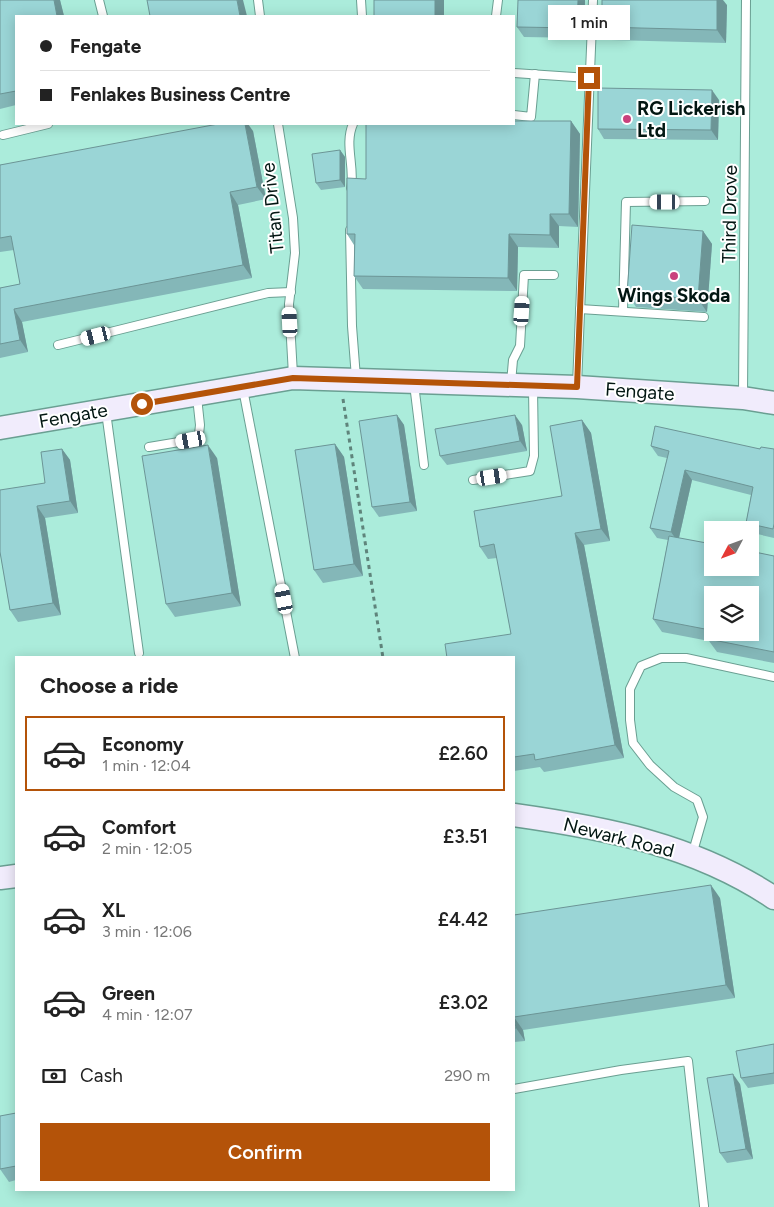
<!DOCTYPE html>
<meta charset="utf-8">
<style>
:root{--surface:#fff;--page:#f2f2f2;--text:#222;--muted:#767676;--line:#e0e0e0;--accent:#b45309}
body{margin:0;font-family:Figtree,sans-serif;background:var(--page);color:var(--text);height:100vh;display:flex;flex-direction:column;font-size:19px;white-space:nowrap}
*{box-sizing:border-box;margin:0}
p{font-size:16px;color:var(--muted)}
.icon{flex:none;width:28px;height:28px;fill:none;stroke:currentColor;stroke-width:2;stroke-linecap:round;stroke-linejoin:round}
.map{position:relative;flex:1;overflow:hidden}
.sheet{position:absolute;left:15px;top:656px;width:500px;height:535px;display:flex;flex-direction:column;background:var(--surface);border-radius:0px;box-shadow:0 2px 12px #0003}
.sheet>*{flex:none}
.guide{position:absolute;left:15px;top:15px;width:500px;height:110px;border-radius:0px;box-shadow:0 2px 12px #0003;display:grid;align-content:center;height:110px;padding:0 25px;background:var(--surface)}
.needle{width:32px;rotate:229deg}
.controls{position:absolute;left:704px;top:521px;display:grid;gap:10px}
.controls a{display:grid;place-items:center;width:55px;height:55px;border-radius:0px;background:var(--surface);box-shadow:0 2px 12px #0003;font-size:25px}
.end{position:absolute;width:22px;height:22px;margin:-11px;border:6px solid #b45309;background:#fff;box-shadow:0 0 0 2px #fff}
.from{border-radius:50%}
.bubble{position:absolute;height:35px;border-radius:0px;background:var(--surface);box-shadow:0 2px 12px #0003;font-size:16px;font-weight:600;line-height:35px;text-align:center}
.car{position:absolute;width:15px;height:30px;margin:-15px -8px;border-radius:6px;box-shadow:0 0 4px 1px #0007;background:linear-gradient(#fff 24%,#345 0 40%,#fff 0 76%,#345 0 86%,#fff 0)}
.guide b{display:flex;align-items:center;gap:18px;height:48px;font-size:19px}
.guide b+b{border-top:1px solid var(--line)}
.guide i{width:12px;height:12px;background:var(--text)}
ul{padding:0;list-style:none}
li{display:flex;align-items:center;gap:15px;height:75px;margin:0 10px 8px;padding:0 15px;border:2px solid transparent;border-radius:0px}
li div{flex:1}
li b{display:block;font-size:19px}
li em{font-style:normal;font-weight:600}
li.on{border-color:var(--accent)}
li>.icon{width:45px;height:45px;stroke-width:1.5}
h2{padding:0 25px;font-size:22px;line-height:60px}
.pay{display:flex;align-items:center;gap:12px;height:55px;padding:0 25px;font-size:19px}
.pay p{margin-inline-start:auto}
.cta{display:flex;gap:10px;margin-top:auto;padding:10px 25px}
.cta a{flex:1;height:58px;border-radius:0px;background:var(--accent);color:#fff;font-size:20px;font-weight:600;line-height:58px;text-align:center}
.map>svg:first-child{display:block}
</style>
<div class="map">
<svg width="774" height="1207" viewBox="0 0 774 1207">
<rect width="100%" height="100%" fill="#bff7e8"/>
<path fill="#abecdb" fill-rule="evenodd" d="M0,0H774V1207H0ZM16,16H514V124H16ZM712,530H750V568H712ZM712,595H750V632H712ZM16,658H514V1190H16Z"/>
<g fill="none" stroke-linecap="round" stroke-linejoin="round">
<g stroke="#6a9f92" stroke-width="10">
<g id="lane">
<polyline points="99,0 103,16"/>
<polyline points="258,0 260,16"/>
<polyline points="361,0 362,16"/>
<polyline points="496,16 498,0"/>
<polyline points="514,73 589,78"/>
<polyline points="514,115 531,117 535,74"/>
<polyline points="278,124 293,218 295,253 289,304 293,375"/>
<polyline points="3,135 48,124"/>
<path d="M351,188C355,167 344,144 353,124"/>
<polyline points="350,230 352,326 356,378"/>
<polyline points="580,309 704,317"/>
<polyline points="623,311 626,202 705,201"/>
<polyline points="58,345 268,293 291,292"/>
<polyline points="511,383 513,360 520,346 524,275 554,275"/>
<polyline points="414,384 424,465"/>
<polyline points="577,385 593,0"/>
<polyline points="243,389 295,658"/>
<polyline points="743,395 746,0"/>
<polyline points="106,412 139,653"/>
<polyline points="149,447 191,440 199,434 200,425 197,397"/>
<polyline points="473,480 530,471 534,456 533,388"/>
<polyline points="692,855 703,817 697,800 674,787 650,765 633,743 630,720 630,689 641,666 661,658 686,658 774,677"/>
<polyline points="514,1089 621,1070 688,1061 704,1206"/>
</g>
</g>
<g stroke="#6a9f92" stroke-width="25">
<g id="secondary">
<polyline points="0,428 293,378 577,387 743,398 774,403"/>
<path d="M514,815C606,828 695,845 774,898"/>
<polyline points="0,878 16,876"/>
</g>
</g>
<polyline stroke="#5f847b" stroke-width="3" stroke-dasharray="4 4" stroke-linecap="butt" points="343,399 383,658"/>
<use href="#lane" stroke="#fff" stroke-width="8"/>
<use href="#secondary" stroke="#f1ecfc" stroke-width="22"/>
</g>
<g fill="#84b7b8">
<polygon points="0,0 60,0 64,16 16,16 16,105 0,109"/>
<polygon points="585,0 584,38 524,37 517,27"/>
<polygon points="727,5 726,43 611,40 602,27"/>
<polygon points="719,100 718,140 604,139 598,129"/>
<polygon points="571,121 580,134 578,227 559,226 559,248 518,247 517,291 363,289 354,276 354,245 347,234 366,179"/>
<polygon points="253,131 266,199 238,205 252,278 22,322 28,352 0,358 0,288 20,284 14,250 0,252 0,165"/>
<polygon points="340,150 345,157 345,187 321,190 316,183"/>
<polygon points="703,231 712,244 707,312 636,307 627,294"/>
<polygon points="397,415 404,425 417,511 379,517 372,507"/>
<polygon points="582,420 591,433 610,541 584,545 624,758 544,772 540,767 514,771 514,658 511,634 497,558 488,559 480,547 562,496"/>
<polygon points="522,425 527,451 447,465 440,456"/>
<polygon points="335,444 344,457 363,576 323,583 314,570"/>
<polygon points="651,446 774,449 774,538 753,533 746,523 751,495 692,480 679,538 774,556 774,663 717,652 709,641 662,632 653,619 668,540 657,538 650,528 667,458 658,456"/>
<polygon points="62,449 70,460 78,513 45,518 61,615 18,622 10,610 0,552 45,483"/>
<polygon points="217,458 241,606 175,617 166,604"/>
<polygon points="720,898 735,998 523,1030 525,1041 514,1042 514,915"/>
<polygon points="774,1044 774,1084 748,1088 741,1078"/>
<polygon points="740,1084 753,1159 727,1163 720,1153"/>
<polygon points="16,1113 16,1180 9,1182 0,1169"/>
</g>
<g fill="#6c9596">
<polygon points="54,0 60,0 64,16 57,16"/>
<polygon points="237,0 243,0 247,16 240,16"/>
<rect x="435" y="0" width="9" height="16"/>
<polygon points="578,0 585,0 584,38 577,28"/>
<polygon points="717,0 723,0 727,5 726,43 717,30"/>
<polygon points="712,90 719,100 718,140 711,130"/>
<polygon points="571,121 580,134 578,227 569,214"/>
<polygon points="245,124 248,124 253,131 266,199 257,187"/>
<polygon points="340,150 345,157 345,187 340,180"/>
<polygon points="230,192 238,205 252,278 243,265"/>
<polygon points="550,214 559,226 559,248 550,235"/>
<polygon points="703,231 712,244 707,312 698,299"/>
<polygon points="509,234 518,247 517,291 508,278"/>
<polygon points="14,309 22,322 28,352 20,340"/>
<polygon points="397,415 404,425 417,511 410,502"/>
<polygon points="515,415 522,425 527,451 520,441"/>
<polygon points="582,420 591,433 610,541 601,529"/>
<polygon points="335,444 344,457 363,576 354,564"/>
<polygon points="208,445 217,458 241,606 232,593"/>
<polygon points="62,449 70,460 78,513 70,501"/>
<polygon points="685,470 692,480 678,542 671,532"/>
<polygon points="37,506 45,518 61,615 53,603"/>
<polygon points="575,533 584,545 624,758 615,745"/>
<polygon points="711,885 720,898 735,998 726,985"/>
<polygon points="514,1017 523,1030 525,1041 516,1028"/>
<polygon points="733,1074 740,1084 753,1159 746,1149"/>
</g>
<g fill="#9ad5d6" stroke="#6c9596" fill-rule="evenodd">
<polygon points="0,0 54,0 57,16 16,16 16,91 0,94"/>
<polygon points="147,0 237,0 240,16 150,16"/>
<rect x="374" y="0" width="61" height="16"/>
<polygon points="518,0 578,0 577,28 517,27"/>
<polygon points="602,0 717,0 717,30 602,27"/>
<polygon points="598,88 712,90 711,130 598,129"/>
<polygon points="514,121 571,121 569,214 550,214 550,235 509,234 508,278 354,276 355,234 347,234 347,178 366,179 366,124 514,124"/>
<polygon points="218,124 245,124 257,187 230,192 243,265 14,309 20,340 0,344 0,288 20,284 11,236 0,238 0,165"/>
<polygon points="340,150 340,180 316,183 312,154"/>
<polygon points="632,225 703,231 698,299 627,294"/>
<polygon points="397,415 410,502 372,507 359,421"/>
<polygon points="515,415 520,441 440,456 435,429"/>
<polygon points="582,420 601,529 575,533 615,745 535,760 534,754 514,757 514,658 447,658 445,644 511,634 494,544 480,547 474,511 562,496 550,426"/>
<polygon points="655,426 760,449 761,447 774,449 774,524 773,529 746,523 753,487 685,470 671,532 650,528 669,451 651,446"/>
<polygon points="335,444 354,564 314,570 295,450"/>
<polygon points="208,445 232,593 166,604 142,456"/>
<polygon points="62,449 70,501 37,506 53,603 10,610 0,552 0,490 45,483 41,452"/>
<path d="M669,536L712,544V568H750V551L774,556V652L708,639L710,630L653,619ZM712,595H750V632H712Z"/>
<polygon points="711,885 726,985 514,1017 516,1028 514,1028 514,915"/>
<polygon points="774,1044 774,1073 741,1078 736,1051"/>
<polygon points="733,1074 746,1149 720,1153 707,1078"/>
<polygon points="16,1113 16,1166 0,1169 0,1116"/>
</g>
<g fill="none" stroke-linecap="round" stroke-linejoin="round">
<polyline stroke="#b45309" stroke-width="6" points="142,404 293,378 577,387 589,78"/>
</g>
<g fill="#c9417d" stroke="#fff" stroke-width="2">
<circle cx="627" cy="119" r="5"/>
<circle cx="674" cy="276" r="5"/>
</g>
<g text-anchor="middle" stroke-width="4" stroke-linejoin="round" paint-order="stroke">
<g font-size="19" font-weight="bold" fill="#021612" stroke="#fff" text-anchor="start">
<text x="637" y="115">RG Lickerish<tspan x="637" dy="22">Ltd</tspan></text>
<text x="674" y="302" text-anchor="middle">Wings Skoda</text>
</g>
<g font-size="19" fill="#021612" stroke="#fff">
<text transform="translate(272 208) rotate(-96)" y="7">Titan Drive</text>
<text transform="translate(729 214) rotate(-89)" y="7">Third Drove</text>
<text transform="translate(640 391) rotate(4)" y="7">Fengate</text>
<text transform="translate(73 415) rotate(-10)" y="7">Fengate</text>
<text transform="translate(619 837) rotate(14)" y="7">Newark Road</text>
</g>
</g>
</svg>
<div class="controls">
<a><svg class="needle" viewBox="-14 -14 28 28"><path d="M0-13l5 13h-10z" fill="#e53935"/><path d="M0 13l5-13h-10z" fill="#767676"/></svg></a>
<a><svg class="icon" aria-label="layers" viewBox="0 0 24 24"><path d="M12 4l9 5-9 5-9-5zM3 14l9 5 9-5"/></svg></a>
</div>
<i class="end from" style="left:142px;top:404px"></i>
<i class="end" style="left:589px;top:78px"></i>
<div class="bubble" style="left:548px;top:5px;width:82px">1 min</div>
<i class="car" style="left:665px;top:202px;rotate:270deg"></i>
<i class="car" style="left:522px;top:311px;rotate:4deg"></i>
<i class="car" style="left:290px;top:322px;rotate:357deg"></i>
<i class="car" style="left:96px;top:336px;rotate:256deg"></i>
<i class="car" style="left:191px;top:440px;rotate:260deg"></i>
<i class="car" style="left:492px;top:477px;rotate:81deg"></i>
<i class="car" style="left:284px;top:599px;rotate:349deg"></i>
<div class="guide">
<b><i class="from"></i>Fengate</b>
<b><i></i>Fenlakes Business Centre</b>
</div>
<section class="sheet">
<h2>Choose a ride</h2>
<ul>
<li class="on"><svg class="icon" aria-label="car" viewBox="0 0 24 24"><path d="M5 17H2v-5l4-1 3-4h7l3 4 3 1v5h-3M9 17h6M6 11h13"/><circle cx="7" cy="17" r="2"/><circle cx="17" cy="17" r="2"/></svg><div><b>Economy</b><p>1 min · 12:04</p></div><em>£2.60</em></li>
<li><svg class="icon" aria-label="car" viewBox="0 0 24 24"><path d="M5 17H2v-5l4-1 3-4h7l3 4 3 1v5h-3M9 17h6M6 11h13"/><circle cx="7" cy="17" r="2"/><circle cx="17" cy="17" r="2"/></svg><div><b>Comfort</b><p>2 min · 12:05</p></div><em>£3.51</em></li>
<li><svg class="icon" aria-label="car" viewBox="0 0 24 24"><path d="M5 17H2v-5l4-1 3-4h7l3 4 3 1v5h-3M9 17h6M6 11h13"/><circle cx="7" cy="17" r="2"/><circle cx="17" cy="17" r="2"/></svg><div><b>XL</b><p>3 min · 12:06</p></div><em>£4.42</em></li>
<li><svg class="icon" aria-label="car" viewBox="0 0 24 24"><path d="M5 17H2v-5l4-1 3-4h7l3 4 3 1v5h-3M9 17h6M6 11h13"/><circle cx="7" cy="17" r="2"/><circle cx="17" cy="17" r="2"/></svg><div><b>Green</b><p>4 min · 12:07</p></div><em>£3.02</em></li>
</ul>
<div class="pay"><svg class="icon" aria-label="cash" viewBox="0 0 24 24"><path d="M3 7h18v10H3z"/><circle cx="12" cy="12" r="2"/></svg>Cash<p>290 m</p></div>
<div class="cta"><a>Confirm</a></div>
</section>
</div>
